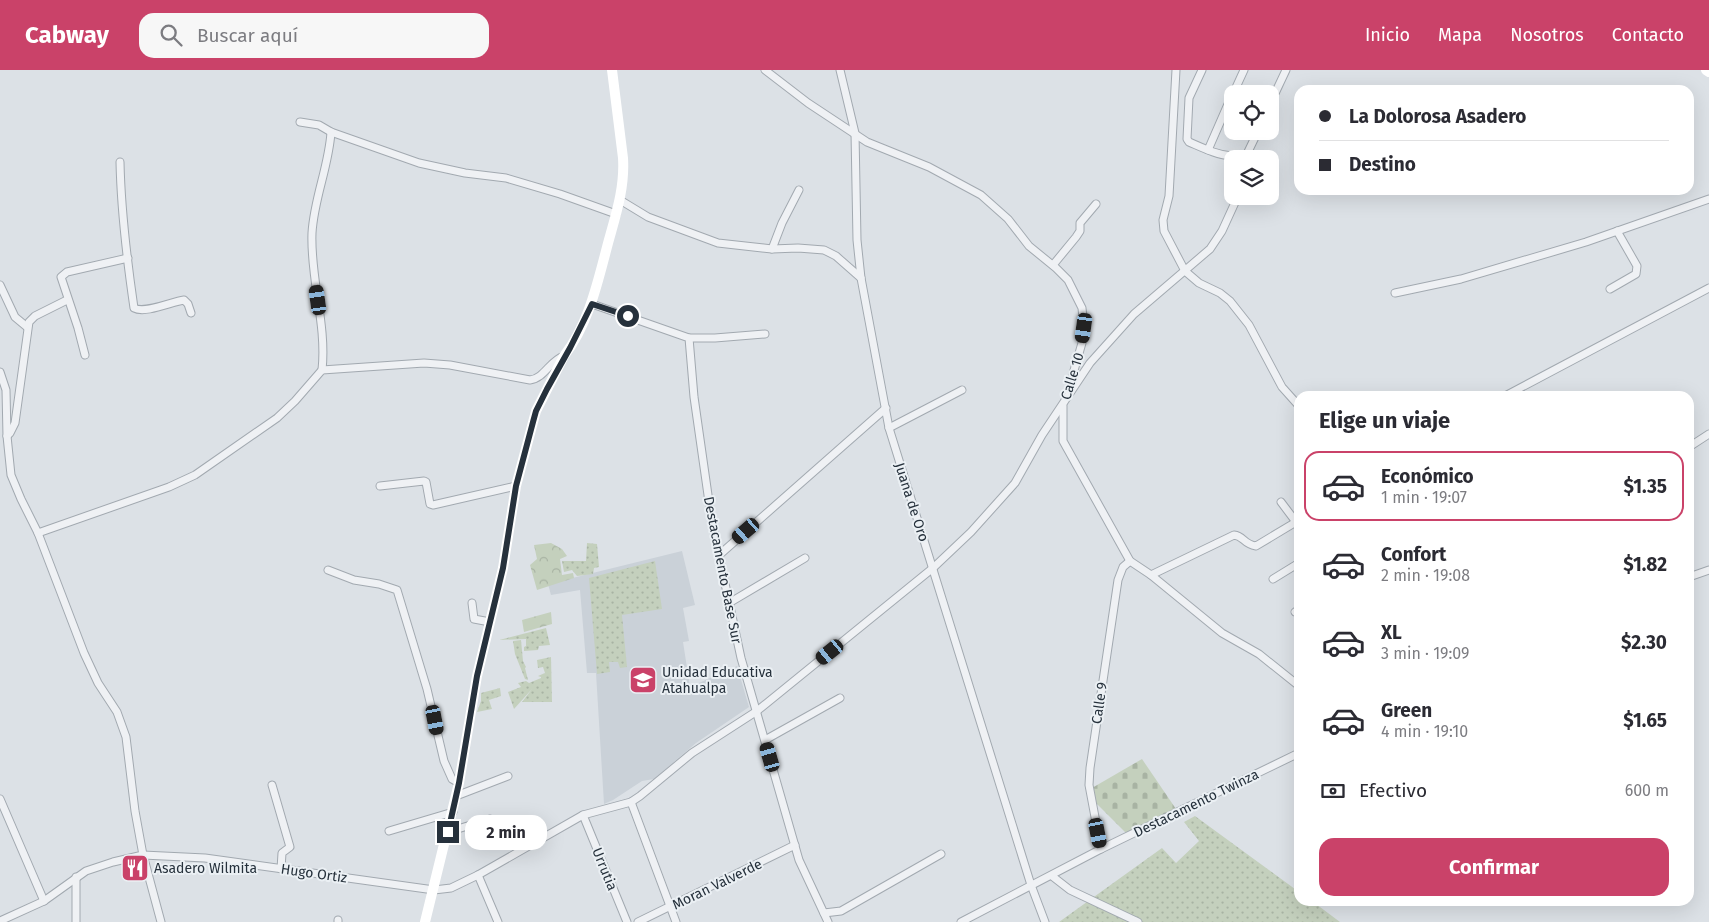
<!DOCTYPE html>
<html lang="es">
<meta charset="utf-8">
<style>
:root{--surface:#fff;--page:#f7f7f7;--text:#2b2b33;--muted:#7c7c81;--line:#e1e1e2;--accent:#ca4269}
body{margin:0;font-family:"Fira Sans",sans-serif;background:var(--page);color:var(--text);height:100vh;display:flex;flex-direction:column;font-size:19px;white-space:nowrap}
*{box-sizing:border-box;margin:0}
p{font-size:16px;color:var(--muted)}
.icon{flex:none;width:28px;height:28px;fill:none;stroke:currentColor;stroke-width:2;stroke-linecap:round;stroke-linejoin:round}
.map{position:relative;flex:1;overflow:hidden}
.side{position:absolute;left:1294px;top:321px;width:400px;height:515px;display:flex;flex-direction:column;background:var(--surface);border-radius:15px;box-shadow:0 5px 20px #0002}
.side>*{flex:none}
.guide{position:absolute;left:1294px;top:15px;width:400px;height:110px;border-radius:15px;box-shadow:0 5px 20px #0002;display:grid;align-content:center;height:110px;padding:0 25px;background:var(--surface)}
.tools{position:absolute;left:1224px;top:15px;display:grid;gap:10px}
.tools a{display:grid;place-items:center;width:55px;height:55px;border-radius:10px;background:var(--surface);box-shadow:0 5px 20px #0002;font-size:25px}
.end{position:absolute;width:22px;height:22px;margin:-11px;border:6px solid #26313c;background:#fff;box-shadow:0 0 0 2px #fff}
.from{border-radius:50%}
.bubble{position:absolute;height:35px;border-radius:15px;background:var(--surface);box-shadow:0 5px 20px #0002;font-size:16px;font-weight:700;line-height:35px;text-align:center}
.car{position:absolute;width:15px;height:30px;margin:-15px -8px;border-radius:6px;box-shadow:0 0 4px 1px #0007;background:linear-gradient(#222 24%,#8ab4d8 0 40%,#222 0 76%,#8ab4d8 0 86%,#222 0)}
.guide b{display:flex;align-items:center;gap:18px;height:48px;font-size:19px}
.guide b+b{border-top:1px solid var(--line)}
.guide i{width:12px;height:12px;background:var(--text)}
ul{padding:0;list-style:none}
li{display:flex;align-items:center;gap:15px;height:70px;margin:0 10px 8px;padding:0 15px;border:2px solid transparent;border-radius:15px}
li div{flex:1}
li b{display:block;font-size:19px}
li em{font-style:normal;font-weight:700}
li.current{border-color:var(--accent)}
li>.icon{width:45px;height:45px;stroke-width:1.5}
h2{padding:0 25px;font-size:22px;line-height:60px}
.pay{display:flex;align-items:center;gap:12px;height:55px;padding:0 25px;font-size:19px}
.pay p{margin-inline-start:auto}
.primary-button{display:flex;gap:10px;margin-top:auto;padding:10px 25px}
.primary-button a{flex:1;height:58px;border-radius:15px;background:var(--accent);color:#fff;font-size:20px;font-weight:700;line-height:58px;text-align:center}
header{display:flex;align-items:center;gap:30px;box-sizing:border-box;height:70px;padding:0 25px;background:var(--accent);color:#fff}
header strong{font-size:24px}
nav{display:flex;gap:28px;margin-inline-start:auto;font-size:18px}
.search{width:350px;height:45px;background:var(--page);display:flex;align-items:center;gap:12px;box-sizing:border-box;padding:0 18px;border-radius:15px;color:var(--muted);font-size:19px}
.map>svg:first-child{display:block}
</style>
<header>
<strong>Cabway</strong>
<div class="search"><svg class="icon" aria-label="search" viewBox="0 0 24 24"><circle cx="10" cy="10" r="6"/><path d="M15 15l6 6"/></svg>Buscar aquí</div>
<nav><a>Inicio</a><a>Mapa</a><a>Nosotros</a><a>Contacto</a></nav>
</header>
<div class="map">
<svg width="1709" height="852" viewBox="0 0 1709 852">
<defs>
<pattern id="green-dots" width="8" height="8" patternUnits="userSpaceOnUse" patternTransform="scale(1.25)"><rect width="8" height="8" fill="#c4d0bd"/><path d="M2 2h.1M6 6h.1" fill="none" stroke="#a8b3a3" stroke-width="1.8" stroke-linecap="round"/></pattern>
<pattern id="forest-crowns" width="20" height="18" patternUnits="userSpaceOnUse" patternTransform="scale(1.25)"><rect width="20" height="18" fill="#c4d0bd"/><path d="M2 6a3 3 0 1 1 6 0M12 15a3 3 0 1 1 6 0" fill="none" stroke="#a8b3a3"/></pattern>
<pattern id="cemetery-stones" width="16" height="16" patternUnits="userSpaceOnUse" patternTransform="scale(1.25)"><rect width="16" height="16" fill="#c4d0bd"/><path d="M2 7V4a2 2 0 0 1 4 0v3zM10 15v-3a2 2 0 0 1 4 0v3z" fill="#a8b3a3"/></pattern>
</defs>
<rect width="100%" height="100%" fill="#dce1e6"/>
<polygon fill="#cad1d8" points="682,481 695,535 683,538 689,571 683,572 690,617 737,596 749,637 696,673 654,709 642,711 613,730 604,734 596,603 587,603 580,520 551,525 548,514"/>
<g fill="url(#green-dots)">
<polygon points="587,473 597,474 599,497 594,498 593,504 577,506 572,500 564,502 562,491 586,491"/>
<polygon points="655,491 662,539 622,545 627,597 620,598 618,592 609,592 610,602 597,604 589,508"/>
<polygon points="546,558 550,575 539,576 538,580 524,581 524,577 526,576 526,569 499,570"/>
<polygon points="521,570 523,591 526,597 525,598 528,610 525,609 515,584 513,571"/>
<polygon points="551,587 552,632 522,632 532,619 514,639 508,622 521,617 518,613 526,611 529,613 541,608 541,607 538,606 545,603 543,597 538,598 537,590"/>
<polygon points="500,618 501,626 489,630 492,639 477,642 481,631 481,623"/>
<polygon points="1195,746 1299,822 1299,831 1312,831 1340,852 1059,852 1162,778 1176,793 1199,771 1184,752"/>
</g>
<g fill="url(#forest-crowns)">
<polygon points="551,473 562,479 567,486 560,489 562,505 573,503 574,508 537,520 530,495 537,489 534,475"/>
<polygon points="551,542 552,554 524,562 522,550"/>
</g>
<polygon fill="url(#cemetery-stones)" points="1142,689 1176,739 1131,762 1125,762 1094,731 1092,718"/>
<g fill="none" stroke-linecap="round" stroke-linejoin="round">
<g stroke="#a2a9b0" stroke-width="9">
<g id="street">
<polyline points="765,0 808,33 867,72 929,97 981,125 1008,149 1029,176 1056,198 1068,210 1082,238 1084,258 1082,273 1068,321"/>
<polyline points="840,0 855,63 857,170 861,208 889,358 1031,815 1045,852"/>
<polyline points="1176,0 1169,126 1163,150 1164,161 1185,201 1199,213 1220,223 1230,231 1249,255 1282,317 1299,336"/>
<path d="M1202,0L1189,28L1187,69L1189,72C1203,78 1217,85 1232,86C1240,86 1246,84 1252,89"/>
<polyline points="1233,24 1244,0"/>
<polyline points="1270,34 1286,0"/>
<polyline points="300,52 319,55 331,62 419,93 465,103 506,108 560,124 616,144"/>
<polyline points="1208,80 1232,25"/>
<polyline points="1246,86 1258,61"/>
<path d="M120,92C121,141 127,190 134,238C145,244 171,232 184,230L188,234L191,243"/>
<polyline points="620,130 648,147 718,173 772,179 798,178 824,180 836,186 861,208"/>
<polyline points="772,179 782,153 799,120"/>
<polyline points="1053,195 1076,167 1080,161 1080,153 1096,134"/>
<polyline points="0,215 15,247 27,257"/>
<polyline points="1610,219 1636,204 1637,196 1617,161"/>
<polyline points="1395,223 1461,209 1586,172 1709,129"/>
<polyline points="592,234 689,268 694,327 712,453 741,588 799,790 828,852"/>
<polyline points="689,268 715,268 765,264"/>
<polyline points="85,285 78,258 61,207 67,202 128,188"/>
<path d="M322,300C327,254 310,209 312,163C314,128 329,96 331,62"/>
<polyline points="0,302 6,320 7,366 11,405 21,429 38,463 84,583 98,613 117,642 126,667 135,741 143,785 161,852"/>
<polyline points="1505,326 1709,218"/>
<polyline points="1063,336 1063,371 1130,491 1151,505 1222,563 1259,584 1299,616"/>
<polyline points="889,358 962,320"/>
<polyline points="7,366 10,363 15,353 29,252 35,246 67,230"/>
<polyline points="1689,377 1709,364"/>
<polyline points="380,416 424,411 426,412 430,434 433,435 516,416"/>
<polyline points="1281,432 1299,456"/>
<path d="M38,463L169,417L195,405L277,348L295,331L322,300L424,293L450,295L530,310C545,308 549,291 564,286"/>
<polyline points="718,486 886,338"/>
<polyline points="328,500 354,510 379,514 397,520 427,619 444,691 452,709 459,713"/>
<path d="M1151,505L1234,465C1244,466 1243,474 1256,476L1296,452"/>
<polyline points="1689,507 1709,500"/>
<polyline points="1273,509 1299,493"/>
<polyline points="472,533 474,549 490,552"/>
<polyline points="729,533 805,488"/>
<polyline points="1295,542 1299,539"/>
<polyline points="765,670 840,628"/>
<polyline points="272,715 290,777 282,783 281,799"/>
<polyline points="456,726 508,706"/>
<polyline points="0,729 44,831"/>
<polyline points="631,732 676,852"/>
<polyline points="583,745 627,852"/>
<polyline points="389,761 453,742"/>
<polyline points="448,762 490,749"/>
<polyline points="1101,779 1089,715 1090,698 1118,510 1123,497 1130,491"/>
<polyline points="478,805 498,852"/>
<polyline points="1052,806 1070,820 1138,852"/>
<polyline points="76,807 76,852"/>
<polyline points="824,843 841,841 941,784"/>
<polyline points="338,850 338,852"/>
<polyline points="0,851 44,831 86,801 113,792 143,785 205,788 434,820 451,818 478,805 583,745 631,732 640,726 692,683 757,641 933,498 971,462 1015,413 1042,365 1090,293 1134,244 1210,179 1222,161 1238,126"/>
<polyline points="638,852 795,775"/>
<polyline points="961,852 1101,779 1299,683"/>
</g>
</g>
<use href="#street" stroke="#eff1f4" stroke-width="7"/>
<g stroke="#fff" stroke-width="10">
<polyline points="1706,0 1709,2"/>
<path d="M425,852L459,713L477,606L503,498L516,416L536,341L564,286C588,255 597,215 607,177C615,147 625,119 623,88L612,0"/>
</g>
</g>
<g fill="none" stroke-linecap="round" stroke-linejoin="round">
<polyline stroke="#26313c" stroke-width="6" points="448,762 459,713 477,606 503,498 516,416 533,352 536,341 547,319 570,278 592,234 628,246"/>
</g>
<defs>
<g id="school-square" transform="scale(1.4375)"><rect x="-9" y="-9" width="18" height="18" rx="4" fill="#ca4269" stroke="#ebf0f4"/><path d="M0-5L7-2L0 1L-7-2ZM-4 1L0 2.5L4 1V4Q0 6-4 4Z" fill="#fff"/></g>
<g id="restaurant-square" transform="scale(1.4375)"><rect x="-9" y="-9" width="18" height="18" rx="4" fill="#ca4269" stroke="#ebf0f4"/><path d="M-5-6h1v4h1v-4h1v4h1v-4h1v5L-1.5 .5V6h-2V.5L-5-1ZM5-6V6H3V1.5H1.5Q1.5-4 5-6Z" fill="#fff"/></g>
</defs>
<g fill-rule="evenodd">
<use href="#school-square" x="643" y="610"/>
<use href="#restaurant-square" x="135" y="798"/>
</g>
<g text-anchor="middle" stroke-width="4" stroke-linejoin="round" paint-order="stroke">
<g font-size="14" fill="#26313c" stroke="#ebf0f4">
<text transform="translate(1072 306) rotate(-73)" y="5">Calle 10</text>
<text transform="translate(912 432) rotate(72)" y="5">Juana de Oro</text>
<text transform="translate(723 500) rotate(79)" y="5">Destacamento Base Sur</text>
<text transform="translate(1099 633) rotate(-82)" y="5">Calle 9</text>
<text transform="translate(1196 733) rotate(-26)" y="5">Destacamento Twinza</text>
<text transform="translate(605 799) rotate(68)" y="5">Urrutia</text>
<text transform="translate(314 803) rotate(8)" y="5">Hugo Ortiz</text>
<text transform="translate(717 814) rotate(-26)" y="5">Moran Valverde</text>
</g>
<g font-size="14" fill="#26313c" stroke="#ebf0f4" text-anchor="start">
<text x="662" y="607">Unidad Educativa<tspan x="662" dy="16">Atahualpa</tspan></text>
<text x="154" y="803">Asadero Wilmita</text>
</g>
</g>
</svg>
<div class="tools">
<a><svg class="icon" aria-label="locate" viewBox="0 0 24 24"><circle cx="12" cy="12" r="6"/><path d="M12 2v4M12 18v4M2 12h4M18 12h4"/></svg></a>
<a><svg class="icon" aria-label="layers" viewBox="0 0 24 24"><path d="M12 4l9 5-9 5-9-5zM3 14l9 5 9-5"/></svg></a>
</div>
<i class="end from" style="left:628px;top:246px"></i>
<i class="end" style="left:448px;top:762px"></i>
<div class="bubble" style="left:465px;top:745px;width:82px">2 min</div>
<i class="car" style="left:318px;top:230px;rotate:352deg"></i>
<i class="car" style="left:1084px;top:258px;rotate:188deg"></i>
<i class="car" style="left:746px;top:461px;rotate:229deg"></i>
<i class="car" style="left:830px;top:582px;rotate:231deg"></i>
<i class="car" style="left:435px;top:650px;rotate:169deg"></i>
<i class="car" style="left:770px;top:687px;rotate:344deg"></i>
<i class="car" style="left:1098px;top:763px;rotate:169deg"></i>
<div class="guide">
<b><i class="from"></i>La Dolorosa Asadero</b>
<b><i></i>Destino</b>
</div>
<section class="side">
<h2>Elige un viaje</h2>
<ul>
<li class="current"><svg class="icon" aria-label="car" viewBox="0 0 24 24"><path d="M5 17H2v-5l4-1 3-4h7l3 4 3 1v5h-3M9 17h6M6 11h13"/><circle cx="7" cy="17" r="2"/><circle cx="17" cy="17" r="2"/></svg><div><b>Económico</b><p>1 min · 19:07</p></div><em>$1.35</em></li>
<li><svg class="icon" aria-label="car" viewBox="0 0 24 24"><path d="M5 17H2v-5l4-1 3-4h7l3 4 3 1v5h-3M9 17h6M6 11h13"/><circle cx="7" cy="17" r="2"/><circle cx="17" cy="17" r="2"/></svg><div><b>Confort</b><p>2 min · 19:08</p></div><em>$1.82</em></li>
<li><svg class="icon" aria-label="car" viewBox="0 0 24 24"><path d="M5 17H2v-5l4-1 3-4h7l3 4 3 1v5h-3M9 17h6M6 11h13"/><circle cx="7" cy="17" r="2"/><circle cx="17" cy="17" r="2"/></svg><div><b>XL</b><p>3 min · 19:09</p></div><em>$2.30</em></li>
<li><svg class="icon" aria-label="car" viewBox="0 0 24 24"><path d="M5 17H2v-5l4-1 3-4h7l3 4 3 1v5h-3M9 17h6M6 11h13"/><circle cx="7" cy="17" r="2"/><circle cx="17" cy="17" r="2"/></svg><div><b>Green</b><p>4 min · 19:10</p></div><em>$1.65</em></li>
</ul>
<div class="pay"><svg class="icon" aria-label="cash" viewBox="0 0 24 24"><path d="M3 7h18v10H3z"/><circle cx="12" cy="12" r="2"/></svg>Efectivo<p>600 m</p></div>
<div class="primary-button"><a>Confirmar</a></div>
</section>
</div>
